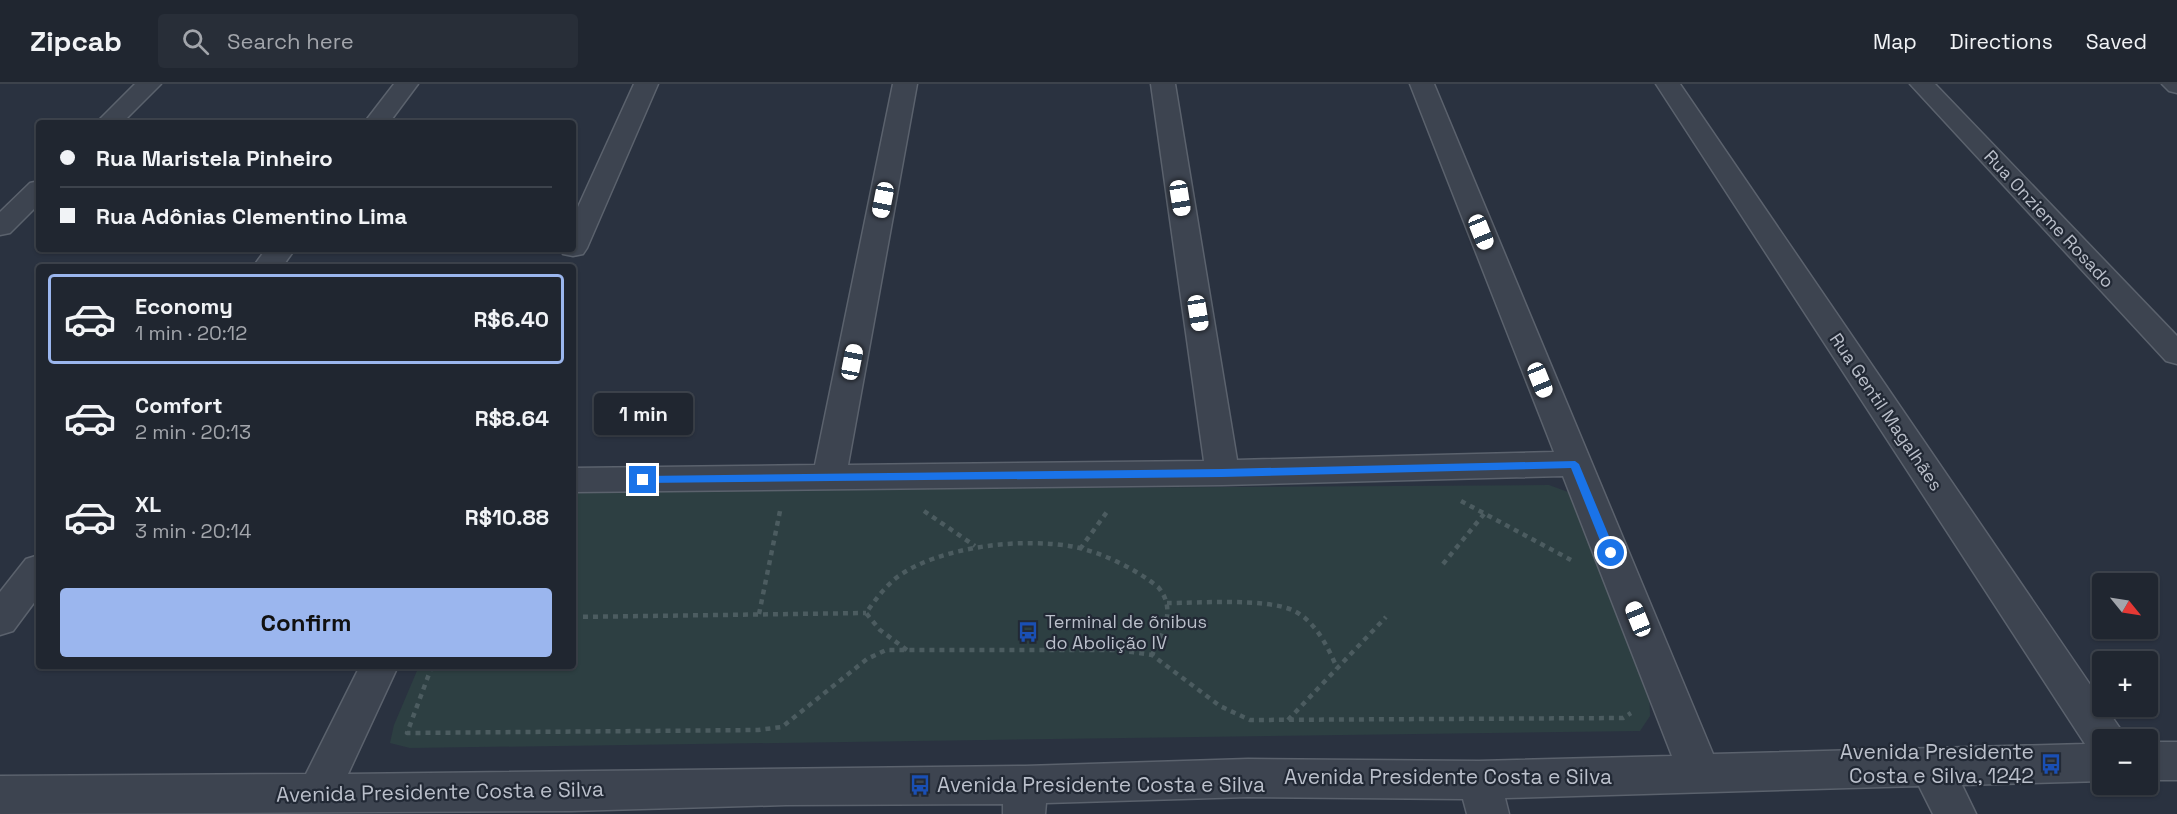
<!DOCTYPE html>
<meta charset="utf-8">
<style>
:root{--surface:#202630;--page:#282e38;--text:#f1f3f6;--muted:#a2a5ab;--line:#3d434c;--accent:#9bb6ee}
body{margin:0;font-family:"Space Grotesk",sans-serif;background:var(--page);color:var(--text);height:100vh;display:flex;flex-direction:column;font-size:22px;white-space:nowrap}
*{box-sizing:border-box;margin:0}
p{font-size:20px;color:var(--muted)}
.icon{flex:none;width:33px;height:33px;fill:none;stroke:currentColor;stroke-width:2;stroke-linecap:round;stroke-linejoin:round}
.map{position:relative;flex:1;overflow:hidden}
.side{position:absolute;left:36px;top:180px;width:540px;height:405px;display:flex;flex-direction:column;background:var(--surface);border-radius:6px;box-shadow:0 2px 4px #0004,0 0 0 2px var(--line)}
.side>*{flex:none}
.hud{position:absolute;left:36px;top:36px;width:540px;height:132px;border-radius:6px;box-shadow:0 2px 4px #0004,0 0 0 2px var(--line);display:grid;align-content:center;height:132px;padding:0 24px;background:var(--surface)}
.needle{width:39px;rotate:120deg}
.fabs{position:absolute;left:2092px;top:489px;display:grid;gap:12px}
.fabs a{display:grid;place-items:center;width:66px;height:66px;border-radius:6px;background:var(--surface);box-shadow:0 2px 4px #0004,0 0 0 2px var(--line);font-size:30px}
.end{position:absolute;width:27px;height:27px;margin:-14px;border:8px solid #1a73e8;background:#fff;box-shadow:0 0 0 3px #fff}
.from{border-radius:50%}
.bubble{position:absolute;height:42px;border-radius:6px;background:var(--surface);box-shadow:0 2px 4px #0004,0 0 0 2px var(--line);font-size:20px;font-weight:700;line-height:42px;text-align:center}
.car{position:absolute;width:18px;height:36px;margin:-18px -9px;border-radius:8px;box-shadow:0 0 4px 2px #0007;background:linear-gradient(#fff 24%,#345 0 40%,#fff 0 76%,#345 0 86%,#fff 0)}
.hud b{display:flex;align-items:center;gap:21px;height:57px;font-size:22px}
.hud b+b{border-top:2px solid var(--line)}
.hud i{width:15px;height:15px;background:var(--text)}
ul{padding:10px 0 0;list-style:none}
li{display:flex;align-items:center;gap:18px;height:90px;margin:0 12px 9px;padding:0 12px;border:3px solid transparent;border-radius:6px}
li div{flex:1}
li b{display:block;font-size:22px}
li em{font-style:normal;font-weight:700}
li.on{border-color:var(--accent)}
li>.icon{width:54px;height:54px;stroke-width:1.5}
.cta{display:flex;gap:12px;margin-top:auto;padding:12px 24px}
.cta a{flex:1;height:69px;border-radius:6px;background:var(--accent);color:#111;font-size:24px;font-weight:700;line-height:69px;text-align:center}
header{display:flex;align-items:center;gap:36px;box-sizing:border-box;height:84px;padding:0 30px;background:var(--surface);border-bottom:2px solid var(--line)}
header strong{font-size:28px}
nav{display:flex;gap:33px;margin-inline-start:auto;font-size:21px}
.search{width:420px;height:54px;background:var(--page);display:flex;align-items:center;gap:15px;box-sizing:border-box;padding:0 21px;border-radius:6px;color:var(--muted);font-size:22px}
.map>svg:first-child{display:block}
</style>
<header>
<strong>Zipcab</strong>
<div class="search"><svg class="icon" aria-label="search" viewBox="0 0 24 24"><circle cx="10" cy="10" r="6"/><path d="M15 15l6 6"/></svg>Search here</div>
<nav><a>Map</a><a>Directions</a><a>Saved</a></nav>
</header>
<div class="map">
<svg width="2177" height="730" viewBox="0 0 2177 730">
<rect width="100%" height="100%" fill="#2a3240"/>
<polygon fill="#2d3f42" points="1549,401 1568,408 1577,420 1649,607 1650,632 1640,647 410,664 390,659 394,641 419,582 573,582 573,407"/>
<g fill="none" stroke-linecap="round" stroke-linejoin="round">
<g stroke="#5b626d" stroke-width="3">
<g id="minor">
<polygon points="135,0 161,0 122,39 96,39"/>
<polygon points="394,0 418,0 389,39 364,39"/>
<polygon points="634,0 658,0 587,164 583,170 573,172 563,170 560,165 573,165 573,134"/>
<polygon points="893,0 917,0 848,381 1204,377 1151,0 1175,0 1237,376 1554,368 1410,0 1434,0 1713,670 2085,660 1656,0 1680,0 2119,643 2125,656 2103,656 2103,697 1962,701 1976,730 1933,730 1919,702 1505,714 1509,730 1467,730 1463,715 1248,713 1046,719 1045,730 1003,730 1003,720 786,721 571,727 0,730 0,692 306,690 360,582 398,582 348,690 1025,682 1248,675 1479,677 1672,672 1563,392 1222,401 573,408 573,384 815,381"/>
<polygon points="1910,0 1935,0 2177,252 2177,280 2166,277"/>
<polygon points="2162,0 2177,0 2177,9 2169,7"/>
<polygon points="39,97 39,120 10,149 0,151 0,128 30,99"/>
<polygon points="266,165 295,165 282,183 253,183"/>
<polygon points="39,471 39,512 13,547 0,551 0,508 26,475"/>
<rect x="2148" y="658" width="29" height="38"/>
</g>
</g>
<g stroke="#4c5c60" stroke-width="4.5" stroke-dasharray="5 5" stroke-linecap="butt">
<polyline points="1461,417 1571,476"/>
<polyline points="924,427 975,462"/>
<polyline points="1080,465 1109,425"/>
<polyline points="1443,480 1484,430"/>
<path d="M1167,519C1199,519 1264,514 1292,526C1315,536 1328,563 1337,584"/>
<polyline points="759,530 780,427"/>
<polyline points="573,533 866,529"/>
<path d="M907,566L880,546L866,529C875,516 884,504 896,494C938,462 1024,453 1075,463C1103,469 1136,485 1158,503C1177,525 1163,549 1152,571"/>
<polyline points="432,582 407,649 758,646 782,643 867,575 886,566 1118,566 1152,571 1220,622 1250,636 1623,634 1631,629"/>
<polyline points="1288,636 1386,533"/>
</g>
<use href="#minor" fill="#3d4450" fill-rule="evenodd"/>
</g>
<polygon fill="#1a73e8" points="1575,377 1579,380 1616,469 1614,472 1611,473 1605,469 1571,384 1222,393 643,399 638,396 643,392 1222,385"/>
<defs>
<g id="bus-bare" transform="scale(1.62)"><path d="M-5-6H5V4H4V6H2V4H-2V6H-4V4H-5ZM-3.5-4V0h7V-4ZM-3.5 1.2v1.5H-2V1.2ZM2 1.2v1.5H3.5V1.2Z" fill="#1a4fb4" stroke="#222935" stroke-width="2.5" paint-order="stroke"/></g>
</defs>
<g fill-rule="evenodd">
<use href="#bus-bare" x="1028" y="548"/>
<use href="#bus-bare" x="2051" y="680"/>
<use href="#bus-bare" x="920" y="701"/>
</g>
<g text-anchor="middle" stroke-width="4.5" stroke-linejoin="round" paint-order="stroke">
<g font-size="18" fill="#babfca" stroke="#222935">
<text transform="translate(2049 135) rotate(47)" y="6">Rua Onzieme Rosado</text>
<text transform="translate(1886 328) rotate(56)" y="6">Rua Gentil Magalhães</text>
</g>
<g font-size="18" fill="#babfca" stroke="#222935" text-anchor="start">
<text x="1045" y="544">Terminal de õnibus<tspan x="1045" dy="21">do Abolição IV</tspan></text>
</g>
<g font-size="21" fill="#babfca" stroke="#222935" text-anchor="end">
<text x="2034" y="675">Avenida Presidente<tspan x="2034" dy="24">Costa e Silva, 1242</tspan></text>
<text x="937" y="708" text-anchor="start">Avenida Presidente Costa e Silva</text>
</g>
<g font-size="21" fill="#babfca" stroke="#222935">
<text x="1448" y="700">Avenida Presidente Costa e Silva</text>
<text transform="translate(440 708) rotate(-1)" y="7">Avenida Presidente Costa e Silva</text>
</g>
</g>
</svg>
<div class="fabs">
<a><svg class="needle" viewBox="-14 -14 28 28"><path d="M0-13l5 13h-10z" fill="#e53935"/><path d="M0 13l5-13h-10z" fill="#a2a5ab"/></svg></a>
<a>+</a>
<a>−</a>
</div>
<i class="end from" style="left:1611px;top:469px"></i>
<i class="end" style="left:643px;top:396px"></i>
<div class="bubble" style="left:594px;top:309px;width:99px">1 min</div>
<i class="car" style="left:1180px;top:114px;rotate:171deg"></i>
<i class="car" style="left:883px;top:116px;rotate:191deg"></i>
<i class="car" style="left:1481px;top:148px;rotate:158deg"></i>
<i class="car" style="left:1198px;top:229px;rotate:171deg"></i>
<i class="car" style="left:852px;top:278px;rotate:11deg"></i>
<i class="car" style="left:1540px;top:296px;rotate:158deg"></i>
<i class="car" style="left:1638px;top:535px;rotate:338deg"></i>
<div class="hud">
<b><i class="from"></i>Rua Maristela Pinheiro</b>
<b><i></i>Rua Adônias Clementino Lima</b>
</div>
<section class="side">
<ul>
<li class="on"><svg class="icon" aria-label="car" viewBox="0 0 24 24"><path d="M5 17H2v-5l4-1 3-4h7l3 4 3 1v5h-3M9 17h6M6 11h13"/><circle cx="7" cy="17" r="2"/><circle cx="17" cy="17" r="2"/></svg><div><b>Economy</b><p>1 min · 20:12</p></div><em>R$6.40</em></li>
<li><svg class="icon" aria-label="car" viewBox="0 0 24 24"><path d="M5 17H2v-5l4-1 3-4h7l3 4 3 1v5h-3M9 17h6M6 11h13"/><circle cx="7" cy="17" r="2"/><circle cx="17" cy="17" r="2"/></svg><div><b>Comfort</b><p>2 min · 20:13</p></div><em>R$8.64</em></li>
<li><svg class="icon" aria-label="car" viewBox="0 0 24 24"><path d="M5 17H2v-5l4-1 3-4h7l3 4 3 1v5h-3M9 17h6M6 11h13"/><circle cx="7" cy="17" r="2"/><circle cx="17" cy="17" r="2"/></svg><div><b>XL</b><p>3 min · 20:14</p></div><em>R$10.88</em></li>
</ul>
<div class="cta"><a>Confirm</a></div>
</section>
</div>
